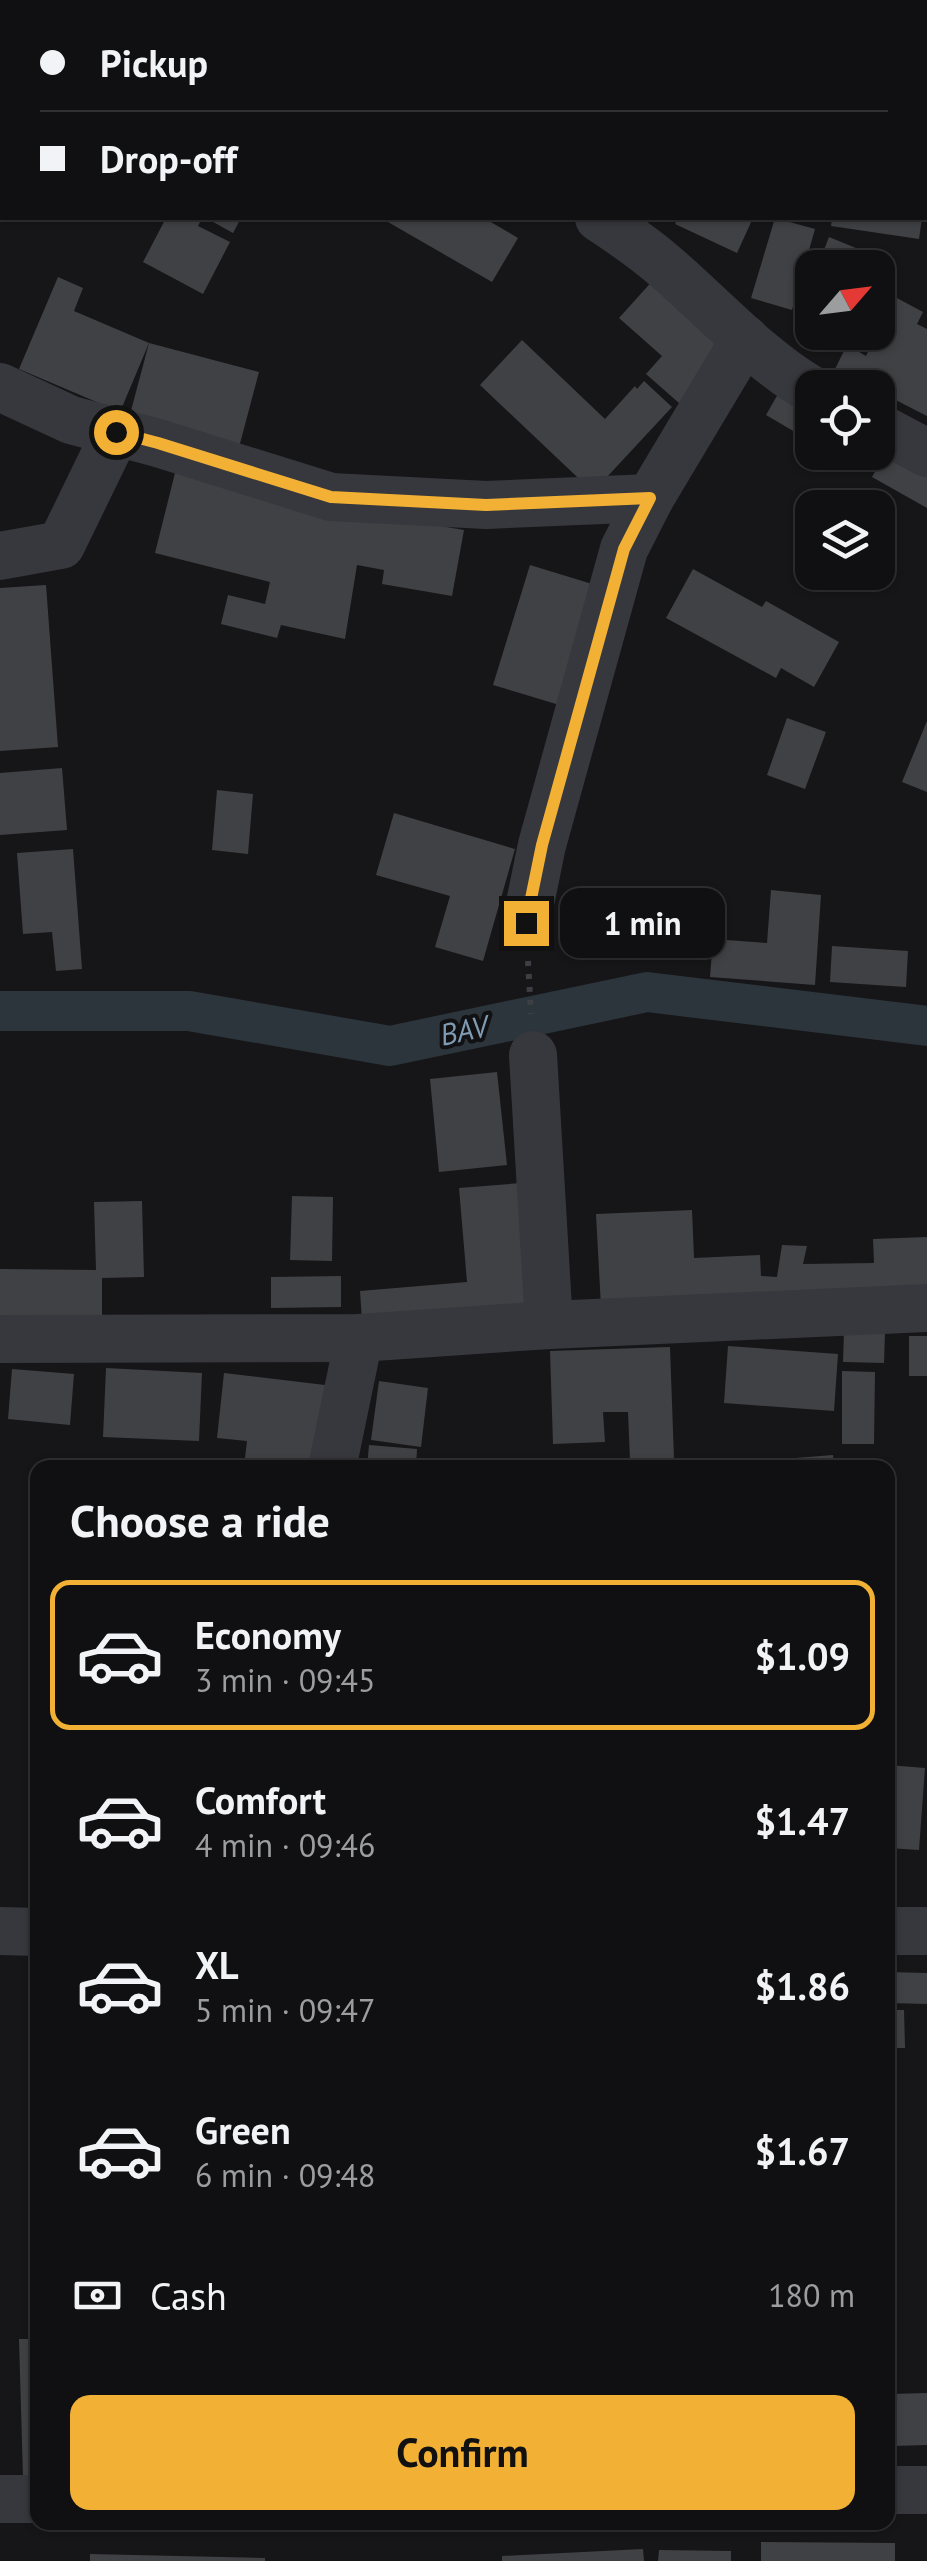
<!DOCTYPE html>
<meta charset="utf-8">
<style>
:root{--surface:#101012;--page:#1e1e20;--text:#f1f3f6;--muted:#9c9d9f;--line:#303032;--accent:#f2b134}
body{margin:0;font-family:"PT Sans",sans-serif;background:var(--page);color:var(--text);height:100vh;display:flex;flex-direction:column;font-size:38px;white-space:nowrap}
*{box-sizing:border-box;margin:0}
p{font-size:32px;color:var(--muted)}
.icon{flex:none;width:55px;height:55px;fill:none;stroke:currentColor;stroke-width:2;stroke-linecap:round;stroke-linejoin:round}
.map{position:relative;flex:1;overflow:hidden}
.sheet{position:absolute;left:30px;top:1460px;width:865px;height:1070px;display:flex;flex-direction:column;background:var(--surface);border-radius:20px;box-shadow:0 2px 8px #0004,0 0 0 2px var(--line)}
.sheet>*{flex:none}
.hud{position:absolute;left:0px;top:0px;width:928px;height:220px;box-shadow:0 2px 8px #0004,0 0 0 2px var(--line);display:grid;align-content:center;height:220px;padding:0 40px;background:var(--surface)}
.needle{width:65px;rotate:62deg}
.buttons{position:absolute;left:795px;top:250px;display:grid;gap:20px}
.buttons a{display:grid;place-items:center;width:100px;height:100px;border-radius:20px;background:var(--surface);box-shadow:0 2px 8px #0004,0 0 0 2px var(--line);font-size:50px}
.end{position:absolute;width:45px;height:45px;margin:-22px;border:12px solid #f2b134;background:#111;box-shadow:0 0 0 5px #111}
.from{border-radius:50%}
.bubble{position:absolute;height:70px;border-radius:20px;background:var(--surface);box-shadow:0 2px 8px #0004,0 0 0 2px var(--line);font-size:32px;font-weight:700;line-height:70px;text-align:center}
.hud b{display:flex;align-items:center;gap:35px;height:95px;font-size:38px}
.hud b+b{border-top:2px solid var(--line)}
.hud i{width:25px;height:25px;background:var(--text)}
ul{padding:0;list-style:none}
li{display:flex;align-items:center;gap:30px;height:150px;margin:0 20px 15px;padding:0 20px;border:5px solid transparent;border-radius:20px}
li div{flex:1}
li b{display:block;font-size:38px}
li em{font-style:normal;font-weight:700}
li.on{border-color:var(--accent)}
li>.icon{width:90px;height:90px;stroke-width:1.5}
h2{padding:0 40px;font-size:45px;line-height:120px}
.pay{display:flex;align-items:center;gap:25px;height:110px;padding:0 40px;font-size:38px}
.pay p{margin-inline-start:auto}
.button{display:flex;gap:20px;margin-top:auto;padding:20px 40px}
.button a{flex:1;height:115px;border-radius:20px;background:var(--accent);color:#111;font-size:40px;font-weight:700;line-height:115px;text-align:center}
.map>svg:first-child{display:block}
</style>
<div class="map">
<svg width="927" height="2561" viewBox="0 0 927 2561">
<rect width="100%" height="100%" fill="#161618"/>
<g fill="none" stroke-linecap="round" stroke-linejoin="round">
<polyline stroke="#2c353c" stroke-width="40" points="0,1011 189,1011 390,1046 647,992 927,1026"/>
</g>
<g fill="#404145">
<polygon points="166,218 202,218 198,226 230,242 203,294 143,262"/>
<polygon points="206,218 241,218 233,233"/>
<polygon points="381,218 484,218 518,238 492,282"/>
<polygon points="678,218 753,218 737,253 675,224"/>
<polygon points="775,218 815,229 792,310 751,298"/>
<polygon points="832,218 922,218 919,239 831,226"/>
<polygon points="829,237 895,264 878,308 878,268 817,268"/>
<polygon points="58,277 83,288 74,311 149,343 120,412 19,369"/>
<polygon points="656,277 732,343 679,403 646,374 662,356 619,318"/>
<polygon points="895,297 923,312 917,324 927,329 927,416 878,391 878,388 871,388 835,369 847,345 866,356"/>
<polygon points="522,340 605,419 635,386 637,389 644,381 672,407 593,492 480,385"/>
<polygon points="149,343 259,372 238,451 128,422"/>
<polygon points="782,387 812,405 812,442 766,415"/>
<polygon points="888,449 927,471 927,508 872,477"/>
<polygon points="176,469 325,506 464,530 452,596 382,584 384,570 357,565 345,639 281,625 277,638 221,624 228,595 265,604 270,582 155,553"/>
<polygon points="530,565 602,587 566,707 493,685"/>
<polygon points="693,569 762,607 766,601 839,642 814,687 781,668 776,678 666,618"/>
<polygon points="46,585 58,747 0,751 0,588"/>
<polygon points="787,718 826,732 805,789 767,775"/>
<polygon points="927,721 927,792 902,782"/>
<polygon points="62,768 67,830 0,835 0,773"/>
<polygon points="217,790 253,794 248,854 212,850"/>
<polygon points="394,813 515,849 483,961 435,947 450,896 376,875"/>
<polygon points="73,849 82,969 56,971 52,932 23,934 17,853"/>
<polygon points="771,890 821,895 815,985 710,977 713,939 767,943"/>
<polygon points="832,946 908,951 906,987 830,982"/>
<polygon points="497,1072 507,1165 439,1172 430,1079"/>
<polygon points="534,1182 544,1306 362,1321 360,1291 467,1282 459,1188"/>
<polygon points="292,1196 333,1197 332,1261 290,1260"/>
<polygon points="142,1201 144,1277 102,1278 102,1318 0,1318 0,1269 96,1270 94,1202"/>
<polygon points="692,1210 694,1258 760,1255 761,1276 777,1277 782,1245 807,1246 803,1264 874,1263 873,1239 927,1237 927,1294 601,1307 596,1214"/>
<polygon points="341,1276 341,1307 271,1308 271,1277"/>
<polygon points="844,1330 885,1332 884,1363 843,1362"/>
<rect x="909" y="1336" width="18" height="40"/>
<polygon points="728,1346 838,1354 834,1411 724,1403"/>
<polygon points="670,1347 674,1459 630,1461 628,1412 603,1412 605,1442 553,1444 550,1351"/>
<polygon points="106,1368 202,1373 199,1441 103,1437"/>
<polygon points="12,1369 74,1374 70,1425 8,1419"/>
<polygon points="842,1371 875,1372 874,1444 842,1444"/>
<polygon points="224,1373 325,1385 317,1468 283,1468 283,1462 245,1458 247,1441 217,1438"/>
<polygon points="379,1381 428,1388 421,1447 371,1440"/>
<polygon points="369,1445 417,1449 416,1468 367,1468"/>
<polygon points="833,1455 834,1468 771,1468 770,1460"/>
<polygon points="888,1765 925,1768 919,1850 888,1848"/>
<polygon points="888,1972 927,1973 927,2004 888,2003"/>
<polygon points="888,2010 904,2010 905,2048 888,2048"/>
<polygon points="19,2339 38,2339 38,2478 23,2478"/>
<polygon points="927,2393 927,2445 893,2446 891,2394"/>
<polygon points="761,2542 895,2543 895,2561 761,2561"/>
<polygon points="643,2549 644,2561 502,2561 502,2556"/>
<polygon points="659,2550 731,2551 731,2561 658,2561"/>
<polygon points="90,2554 265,2558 265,2561 90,2561"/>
</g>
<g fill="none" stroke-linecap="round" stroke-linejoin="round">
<polyline stroke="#3d3f44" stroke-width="6" stroke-dasharray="5 8" stroke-linecap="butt" points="528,961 531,1014"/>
<g stroke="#37383d" stroke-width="48">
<polyline points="147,0 152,2"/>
<path d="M599,218C622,233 647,250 668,269C714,309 760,360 812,390"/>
<polyline points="0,387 71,420 158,443 331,497 486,505 650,498"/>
<polyline points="878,427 927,453"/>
<polyline points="0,556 61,545 116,432"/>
<polyline points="526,923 542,845 624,549 650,498 745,339"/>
<polyline points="533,1055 549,1325"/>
<polyline points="0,1339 359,1338 549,1325 927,1308"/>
<polyline points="332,1468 359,1338"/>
<polyline points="0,1931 38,1932"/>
<polyline points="888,1931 927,1931"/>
<polyline points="888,2490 927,2490"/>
<polyline points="0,2499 38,2499"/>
</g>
</g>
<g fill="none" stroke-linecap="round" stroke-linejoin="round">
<polyline stroke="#f2b134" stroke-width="12" points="116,432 158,443 331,497 486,505 650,498 624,549 542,845 526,923"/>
</g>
<g text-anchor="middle" stroke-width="8" stroke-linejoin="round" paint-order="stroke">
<g font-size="30" font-style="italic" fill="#7f9bb3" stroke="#111113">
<text transform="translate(464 1031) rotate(-12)" y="10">BAV</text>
</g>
</g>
</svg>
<div class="buttons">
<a><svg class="needle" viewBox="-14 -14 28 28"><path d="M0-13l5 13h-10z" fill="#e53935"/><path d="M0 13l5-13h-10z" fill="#9c9d9f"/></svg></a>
<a><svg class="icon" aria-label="locate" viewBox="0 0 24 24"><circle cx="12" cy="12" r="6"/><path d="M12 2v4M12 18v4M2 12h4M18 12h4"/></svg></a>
<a><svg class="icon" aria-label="layers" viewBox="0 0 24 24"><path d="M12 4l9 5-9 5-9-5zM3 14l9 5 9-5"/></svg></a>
</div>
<i class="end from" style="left:116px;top:432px"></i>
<i class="end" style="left:526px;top:923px"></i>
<div class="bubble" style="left:560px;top:888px;width:165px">1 min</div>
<div class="hud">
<b><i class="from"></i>Pickup</b>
<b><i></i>Drop-off</b>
</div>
<section class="sheet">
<h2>Choose a ride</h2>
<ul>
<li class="on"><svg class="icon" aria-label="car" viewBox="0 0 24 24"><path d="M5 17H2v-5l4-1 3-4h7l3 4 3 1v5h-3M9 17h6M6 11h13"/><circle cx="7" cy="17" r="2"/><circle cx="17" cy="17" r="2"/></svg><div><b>Economy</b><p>3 min · 09:45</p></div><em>$1.09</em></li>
<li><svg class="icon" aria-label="car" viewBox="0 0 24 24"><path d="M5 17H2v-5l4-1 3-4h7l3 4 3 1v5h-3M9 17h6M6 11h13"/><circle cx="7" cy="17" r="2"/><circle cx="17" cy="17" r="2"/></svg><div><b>Comfort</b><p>4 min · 09:46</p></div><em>$1.47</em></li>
<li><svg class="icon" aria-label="car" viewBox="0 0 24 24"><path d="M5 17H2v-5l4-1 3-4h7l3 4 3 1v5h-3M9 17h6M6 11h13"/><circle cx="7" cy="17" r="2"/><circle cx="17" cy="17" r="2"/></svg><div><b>XL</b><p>5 min · 09:47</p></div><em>$1.86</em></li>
<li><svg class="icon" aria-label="car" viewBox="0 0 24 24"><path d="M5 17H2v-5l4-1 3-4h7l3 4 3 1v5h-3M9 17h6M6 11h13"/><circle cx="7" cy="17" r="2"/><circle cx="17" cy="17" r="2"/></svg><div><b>Green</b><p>6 min · 09:48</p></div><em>$1.67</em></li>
</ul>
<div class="pay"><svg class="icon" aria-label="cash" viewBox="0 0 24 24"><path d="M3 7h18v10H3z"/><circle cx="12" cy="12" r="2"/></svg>Cash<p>180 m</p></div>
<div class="button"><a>Confirm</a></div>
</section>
</div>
